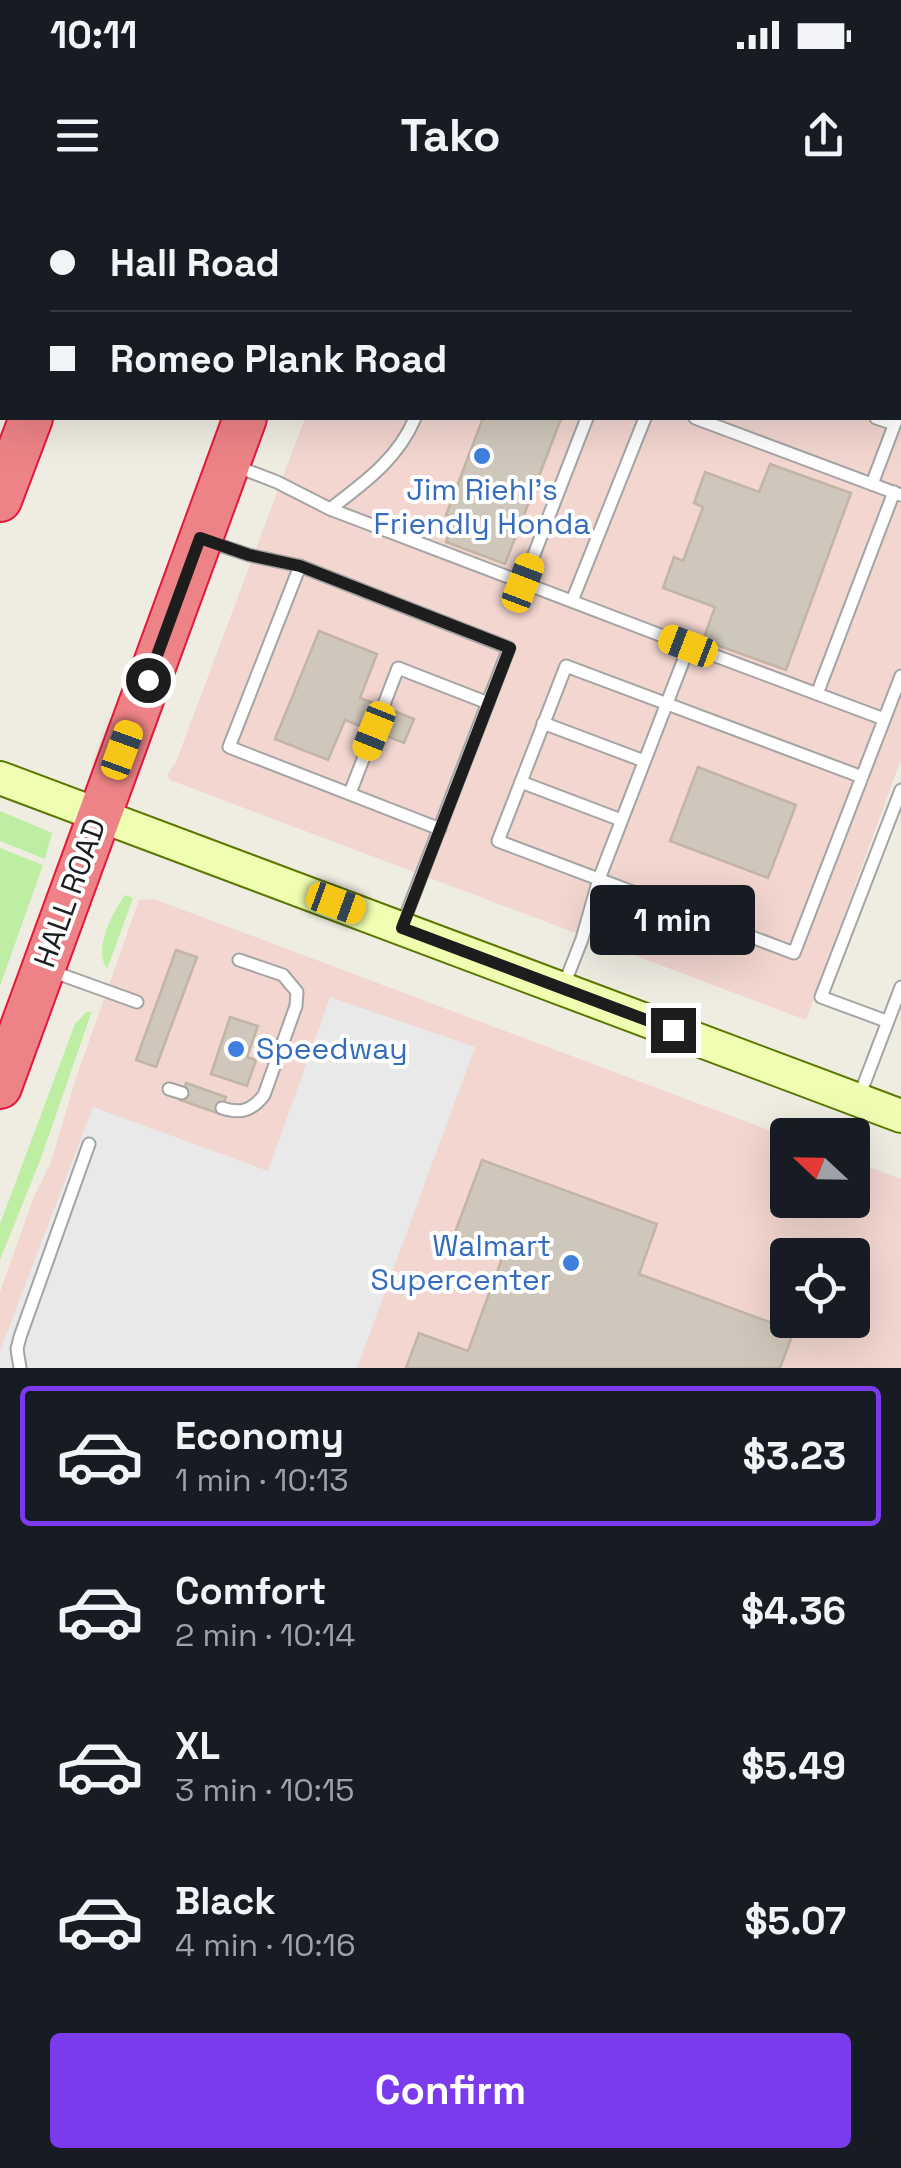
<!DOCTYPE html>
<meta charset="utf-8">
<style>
:root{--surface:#171b24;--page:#20242c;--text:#f1f3f6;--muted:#9ea1a6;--line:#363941;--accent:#7c3aed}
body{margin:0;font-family:"Space Grotesk",sans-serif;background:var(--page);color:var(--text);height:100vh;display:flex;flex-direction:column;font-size:38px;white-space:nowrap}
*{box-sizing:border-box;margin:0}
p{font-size:32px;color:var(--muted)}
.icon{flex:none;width:55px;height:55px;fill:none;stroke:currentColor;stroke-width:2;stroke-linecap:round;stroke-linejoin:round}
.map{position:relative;height:1168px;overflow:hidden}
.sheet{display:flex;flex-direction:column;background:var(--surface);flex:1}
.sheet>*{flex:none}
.banner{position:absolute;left:0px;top:0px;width:902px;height:220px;box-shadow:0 10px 40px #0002;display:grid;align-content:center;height:220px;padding:0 50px;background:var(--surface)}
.needle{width:65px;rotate:292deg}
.fabs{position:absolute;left:770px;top:918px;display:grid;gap:20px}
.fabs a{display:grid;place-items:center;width:100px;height:100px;border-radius:10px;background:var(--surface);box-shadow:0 10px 40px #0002;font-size:50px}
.end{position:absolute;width:45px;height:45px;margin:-22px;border:12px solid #1d1d1d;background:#fff;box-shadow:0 0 0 5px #fff}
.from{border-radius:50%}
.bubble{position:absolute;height:70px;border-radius:10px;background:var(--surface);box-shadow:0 10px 40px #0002;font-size:32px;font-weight:600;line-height:70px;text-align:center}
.car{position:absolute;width:30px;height:60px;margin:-30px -15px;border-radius:12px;box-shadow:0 0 8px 2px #0007;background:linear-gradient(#f5c518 24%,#345 0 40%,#f5c518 0 76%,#345 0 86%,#f5c518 0)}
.banner b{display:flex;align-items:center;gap:35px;height:95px;font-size:38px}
.banner b+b{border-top:2px solid var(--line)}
.banner i{width:25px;height:25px;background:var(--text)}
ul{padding:18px 0 0;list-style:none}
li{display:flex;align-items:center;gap:30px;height:140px;margin:0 20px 15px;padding:0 30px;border:5px solid transparent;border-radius:10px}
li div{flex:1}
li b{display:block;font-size:38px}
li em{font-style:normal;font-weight:600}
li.current{border-color:var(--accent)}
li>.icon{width:90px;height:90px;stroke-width:1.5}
.cta{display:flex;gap:20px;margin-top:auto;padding:20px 50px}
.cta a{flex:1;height:115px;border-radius:10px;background:var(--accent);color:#fff;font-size:40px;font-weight:600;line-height:115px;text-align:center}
.status{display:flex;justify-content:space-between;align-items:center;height:70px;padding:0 50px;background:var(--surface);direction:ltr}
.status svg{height:28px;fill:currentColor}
header{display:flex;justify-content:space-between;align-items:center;height:130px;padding:0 50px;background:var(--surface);font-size:45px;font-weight:600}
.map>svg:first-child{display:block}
</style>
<div class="status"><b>10:11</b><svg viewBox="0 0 49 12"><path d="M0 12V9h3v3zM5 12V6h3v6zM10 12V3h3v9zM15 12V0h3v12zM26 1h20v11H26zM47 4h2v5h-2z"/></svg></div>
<header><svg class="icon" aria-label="menu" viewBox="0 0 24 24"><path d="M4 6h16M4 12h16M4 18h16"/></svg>Tako<svg class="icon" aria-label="share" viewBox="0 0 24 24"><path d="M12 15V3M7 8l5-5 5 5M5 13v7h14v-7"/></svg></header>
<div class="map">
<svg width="901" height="1168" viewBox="0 0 901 1168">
<rect width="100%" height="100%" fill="#efede2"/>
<g fill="#f2d6cf" fill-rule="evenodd">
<polygon points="0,0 59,0 2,2 0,154"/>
<polygon points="591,0 901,0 901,110 900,2"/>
<polygon points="901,150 901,559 806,820 170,580 167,575 176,562 305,218 900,218"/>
<path d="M154,699L787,937L788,1000H852L853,961L901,979V1168H0V1092L33,999L51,962L76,878L139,700ZM788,1055H852V1120H788Z"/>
</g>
<g fill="#bdeea4">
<polygon points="0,611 52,633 45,659 0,641"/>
<polygon points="0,648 43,665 0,786"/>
<path d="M125,695L133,698L107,769C93,749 112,713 125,695Z"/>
<polygon points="92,811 41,958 0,1060 0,1024 75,824 85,813"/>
</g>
<polygon fill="#e9e9e9" points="330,797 475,847 357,1168 0,1168 0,1151 93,907 268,971"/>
<g fill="#cfc7bb" stroke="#c2b5a3" stroke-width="2.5">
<polygon points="483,218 561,219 505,364 446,342 455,318 446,315"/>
<polygon points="770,264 851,293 786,470 703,440 715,407 663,388 674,357 683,361 703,307 694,303 705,272 759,292"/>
<polygon points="319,431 377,454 360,498 414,519 404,543 345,520 328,560 275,539"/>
<polygon points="698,567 796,605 768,678 670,641"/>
<polygon points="176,750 197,757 156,867 136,860"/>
<polygon points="230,817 258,826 247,857 256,860 247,886 211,874"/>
<polygon points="186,883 226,897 220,914 180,900"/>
<polygon points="482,960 657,1024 639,1074 794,1131 780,1168 406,1168 419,1133 468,1151 504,1053 454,1035"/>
</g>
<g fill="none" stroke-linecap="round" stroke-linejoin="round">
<g stroke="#a4a4a4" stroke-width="15">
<g id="lane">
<polyline points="5,0 6,2"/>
<polyline points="711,0 718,2"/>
<polyline points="856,0 863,2"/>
<polyline points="832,2 833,0"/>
<polyline points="900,16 901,16"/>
<polyline points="0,48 2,41"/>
<polyline points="900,68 901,68"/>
<polyline points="0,114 2,115"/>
<polyline points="900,167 901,167"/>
<polyline points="695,218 901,295"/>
<polyline points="876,218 894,224"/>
<polyline points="238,267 277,282 330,309 689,446 599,679 582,739 564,785"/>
<polyline points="872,284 897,218"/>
<path d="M330,309C364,283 398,259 415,218"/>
<polyline points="207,341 249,355 300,366 509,448 403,723"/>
<polyline points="300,366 229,547 440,629"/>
<polyline points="523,383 587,218"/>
<polyline points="572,401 645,218"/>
<polyline points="689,446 884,519"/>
<polyline points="817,494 894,292"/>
<polyline points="383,507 398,468 488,503"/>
<polyline points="543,523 644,561"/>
<polyline points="862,577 566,466 498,641 794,753 901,476"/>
<polyline points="521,582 621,620"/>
<polyline points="350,593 374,531"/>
<polyline points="51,771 137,802"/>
<polyline points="886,821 821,797 901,590"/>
<polyline points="169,889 182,893"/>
<polyline points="859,897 901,787"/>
<path d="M222,908C240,914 252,911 264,895L296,806L297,792L283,775L239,760"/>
<polyline points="20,1168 17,1149 20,1137 89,944"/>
</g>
</g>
<g stroke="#597800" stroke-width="36">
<polyline id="secondary" points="0,578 901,916"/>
</g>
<g stroke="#e5173f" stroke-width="46">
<g id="highway">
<polyline points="107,2 108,0"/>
<polyline points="332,2 333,0"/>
<polyline points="0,300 31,218"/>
<polyline points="0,887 245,218"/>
</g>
</g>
<use href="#lane" stroke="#fff" stroke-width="11"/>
<use href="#secondary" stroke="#effeb1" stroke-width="32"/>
<use href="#highway" stroke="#ed8387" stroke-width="42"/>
</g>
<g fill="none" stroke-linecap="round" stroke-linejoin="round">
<polyline stroke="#1d1d1d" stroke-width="12" points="148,480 200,338 249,355 300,366 510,448 402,728 673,830"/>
</g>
<g fill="#3f7fe0" stroke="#fff" stroke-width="4">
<circle cx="482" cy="256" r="10"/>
<circle cx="236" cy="849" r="10"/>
<circle cx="571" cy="1063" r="10"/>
</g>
<g text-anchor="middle" stroke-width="8" stroke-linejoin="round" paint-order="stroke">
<g font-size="30" fill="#366cbe" stroke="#fff">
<text x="482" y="300">Jim Riehl's<tspan x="482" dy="34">Friendly Honda</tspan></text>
<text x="256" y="859" text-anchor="start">Speedway</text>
<text x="551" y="1056" text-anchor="end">Walmart<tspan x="551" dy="34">Supercenter</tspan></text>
</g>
<g font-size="30" fill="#1d1d1d" stroke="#fff">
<text transform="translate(70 693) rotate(-70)" y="10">HALL ROAD</text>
</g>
</g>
</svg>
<div class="fabs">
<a><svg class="needle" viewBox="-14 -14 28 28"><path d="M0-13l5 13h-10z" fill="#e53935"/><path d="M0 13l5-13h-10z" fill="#9ea1a6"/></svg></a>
<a><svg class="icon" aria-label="locate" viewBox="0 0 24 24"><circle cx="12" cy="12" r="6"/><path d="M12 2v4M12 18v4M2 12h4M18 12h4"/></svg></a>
</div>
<i class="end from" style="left:148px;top:480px"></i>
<i class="end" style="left:673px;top:830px"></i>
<div class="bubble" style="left:590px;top:685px;width:165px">1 min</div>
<i class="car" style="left:523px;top:383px;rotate:21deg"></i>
<i class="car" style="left:688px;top:446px;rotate:291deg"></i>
<i class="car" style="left:374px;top:531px;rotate:202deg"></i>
<i class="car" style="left:122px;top:550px;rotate:20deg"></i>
<i class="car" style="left:336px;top:703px;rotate:110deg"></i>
<div class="banner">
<b><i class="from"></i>Hall Road</b>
<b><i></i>Romeo Plank Road</b>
</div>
</div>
<section class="sheet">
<ul>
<li class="current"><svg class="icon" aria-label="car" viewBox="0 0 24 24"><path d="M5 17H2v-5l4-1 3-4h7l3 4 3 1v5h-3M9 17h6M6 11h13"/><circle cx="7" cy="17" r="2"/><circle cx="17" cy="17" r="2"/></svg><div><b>Economy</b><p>1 min · 10:13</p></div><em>$3.23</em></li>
<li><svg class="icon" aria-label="car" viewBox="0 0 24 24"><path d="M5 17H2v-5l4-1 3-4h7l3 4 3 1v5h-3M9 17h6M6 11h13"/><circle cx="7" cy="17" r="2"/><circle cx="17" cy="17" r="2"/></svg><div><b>Comfort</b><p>2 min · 10:14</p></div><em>$4.36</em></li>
<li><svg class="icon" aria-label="car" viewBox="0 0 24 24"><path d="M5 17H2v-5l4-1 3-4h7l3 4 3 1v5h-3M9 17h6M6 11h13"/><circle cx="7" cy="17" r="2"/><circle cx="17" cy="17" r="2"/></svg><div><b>XL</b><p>3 min · 10:15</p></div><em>$5.49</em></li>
<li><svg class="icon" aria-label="car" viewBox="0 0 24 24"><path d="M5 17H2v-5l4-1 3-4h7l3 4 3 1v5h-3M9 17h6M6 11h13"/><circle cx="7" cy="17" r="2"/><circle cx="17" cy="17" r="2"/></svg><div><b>Black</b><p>4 min · 10:16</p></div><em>$5.07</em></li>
</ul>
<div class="cta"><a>Confirm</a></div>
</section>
